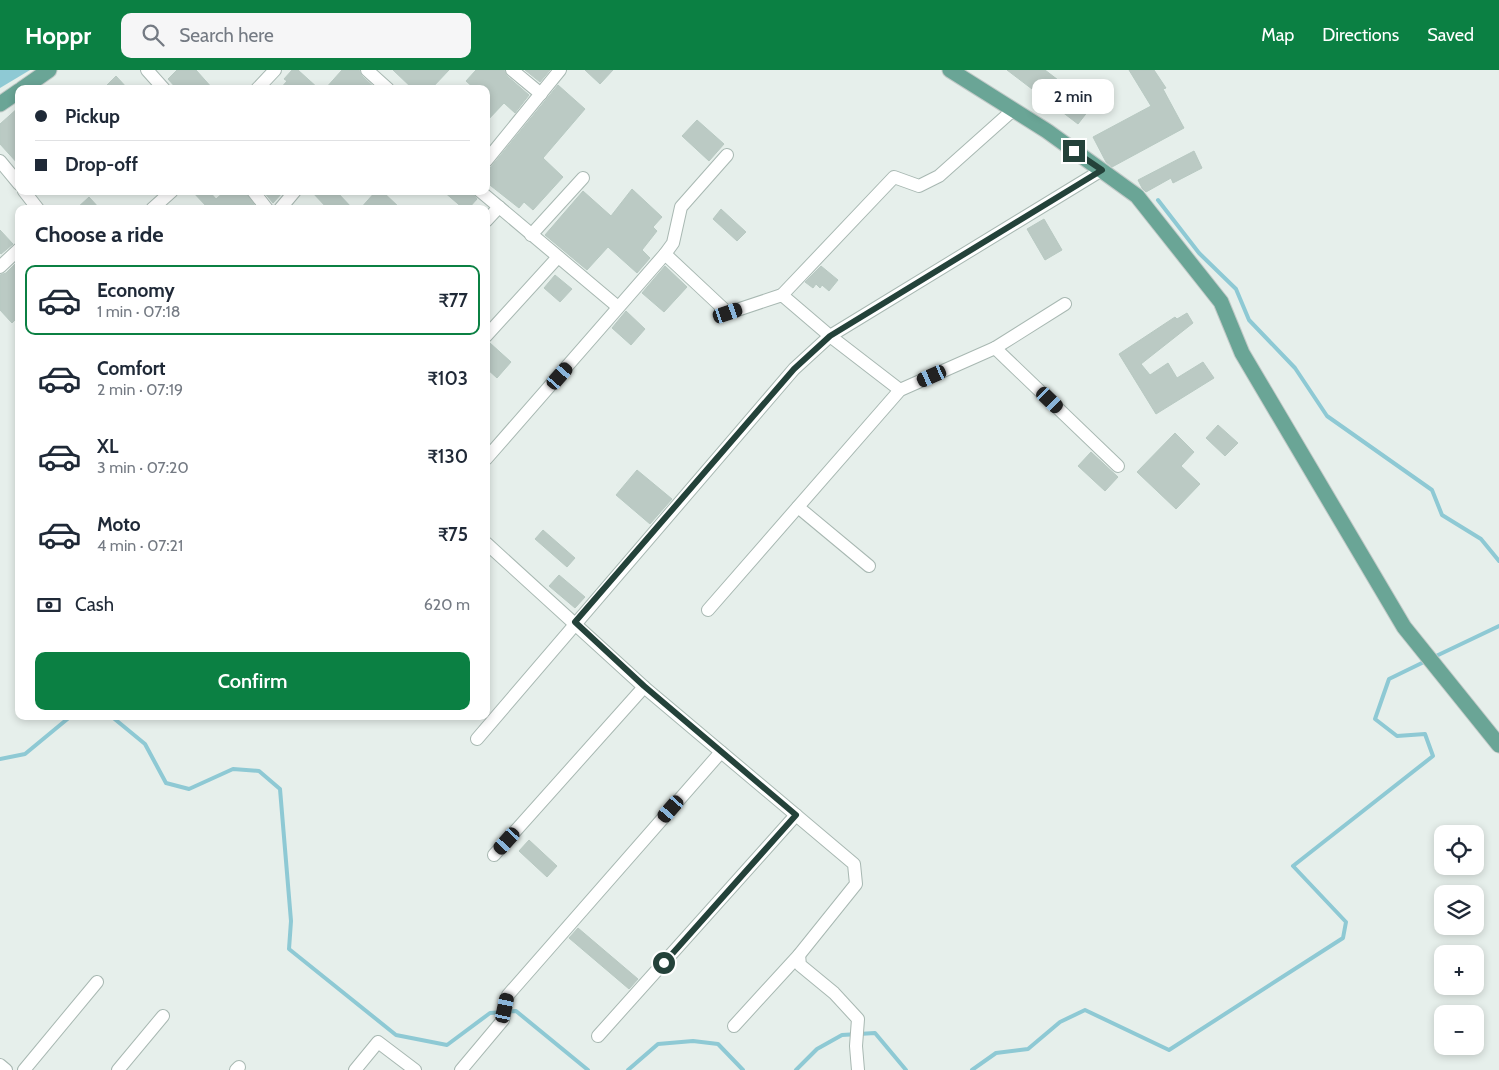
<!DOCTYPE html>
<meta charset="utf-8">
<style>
:root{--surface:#fff;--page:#f6f6f7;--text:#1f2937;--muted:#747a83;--line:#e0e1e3;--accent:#0b8043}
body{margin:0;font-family:Cabin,sans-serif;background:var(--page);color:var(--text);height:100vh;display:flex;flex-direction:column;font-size:19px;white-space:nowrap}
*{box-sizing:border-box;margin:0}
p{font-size:16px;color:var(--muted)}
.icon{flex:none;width:28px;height:28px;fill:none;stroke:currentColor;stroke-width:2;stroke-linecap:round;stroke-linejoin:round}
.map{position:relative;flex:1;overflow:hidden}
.details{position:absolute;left:15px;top:135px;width:475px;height:515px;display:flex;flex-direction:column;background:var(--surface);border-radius:10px;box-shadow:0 2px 8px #0003}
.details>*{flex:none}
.guide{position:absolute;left:15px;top:15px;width:475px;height:110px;border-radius:10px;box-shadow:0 2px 8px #0003;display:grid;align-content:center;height:110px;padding:0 20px;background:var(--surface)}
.buttons{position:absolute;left:1434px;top:755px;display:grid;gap:10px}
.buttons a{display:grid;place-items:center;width:50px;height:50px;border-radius:10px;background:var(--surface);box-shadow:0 2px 8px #0003;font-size:25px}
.end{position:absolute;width:22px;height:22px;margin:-11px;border:6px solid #24423a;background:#fff;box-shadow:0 0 0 2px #fff}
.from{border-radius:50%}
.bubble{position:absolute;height:35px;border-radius:10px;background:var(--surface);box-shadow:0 2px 8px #0003;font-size:16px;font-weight:600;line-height:35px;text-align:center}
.car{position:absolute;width:15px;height:30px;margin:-15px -8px;border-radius:6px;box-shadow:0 0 4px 1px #0007;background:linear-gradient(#222 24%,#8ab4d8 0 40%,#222 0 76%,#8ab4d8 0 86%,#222 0)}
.guide b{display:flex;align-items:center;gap:18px;height:48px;font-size:19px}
.guide b+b{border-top:1px solid var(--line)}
.guide i{width:12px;height:12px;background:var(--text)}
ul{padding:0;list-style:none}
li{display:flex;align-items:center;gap:15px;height:70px;margin:0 10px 8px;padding:0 10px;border:2px solid transparent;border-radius:10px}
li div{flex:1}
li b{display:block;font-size:19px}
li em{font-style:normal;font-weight:600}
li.active{border-color:var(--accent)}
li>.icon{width:45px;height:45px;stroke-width:1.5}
h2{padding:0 20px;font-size:22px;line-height:60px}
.pay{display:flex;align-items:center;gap:12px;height:55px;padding:0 20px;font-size:19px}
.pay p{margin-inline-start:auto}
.cta{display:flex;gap:10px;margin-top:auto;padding:10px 20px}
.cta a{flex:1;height:58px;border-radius:10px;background:var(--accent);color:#fff;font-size:20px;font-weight:600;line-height:58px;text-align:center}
header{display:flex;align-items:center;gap:30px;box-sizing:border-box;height:70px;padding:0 25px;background:var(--accent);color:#fff}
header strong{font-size:24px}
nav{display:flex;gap:28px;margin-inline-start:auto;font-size:18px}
.search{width:350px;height:45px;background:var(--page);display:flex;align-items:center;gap:12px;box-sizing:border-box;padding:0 18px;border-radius:10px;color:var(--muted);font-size:19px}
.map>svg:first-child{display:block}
</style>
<header>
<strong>Hoppr</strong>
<div class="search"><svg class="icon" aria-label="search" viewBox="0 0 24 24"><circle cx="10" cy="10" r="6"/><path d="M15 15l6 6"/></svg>Search here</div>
<nav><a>Map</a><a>Directions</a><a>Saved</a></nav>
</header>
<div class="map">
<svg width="1499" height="1000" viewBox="0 0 1499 1000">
<rect width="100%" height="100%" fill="#e6efeb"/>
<polygon fill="#8ec9d4" points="0,0 30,0 0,18"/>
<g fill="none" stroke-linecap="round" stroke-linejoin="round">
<g stroke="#8ec9d4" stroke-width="4">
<polyline points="1158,130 1199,183 1236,219 1249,250 1295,298 1327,346 1432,420 1442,445 1481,469 1499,491"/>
<polyline points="1434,587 1499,556"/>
<polyline points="111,646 145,674 166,713 189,719 233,699 259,701 280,719 291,851 289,879 396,965 447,975 490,943 516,941 588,1000"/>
<polyline points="0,689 25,684 71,646"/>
<polyline points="628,1000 658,974 693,971 718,974 743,1000"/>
<polyline points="796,1000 817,979 842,965 875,963 906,1000"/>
<polyline points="972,1000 996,983 1028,979 1060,952 1085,940 1169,980 1343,868 1346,852 1293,796 1433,686 1425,664 1397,666 1375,649 1389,609 1428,590"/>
</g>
</g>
<g fill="#bbcac4" stroke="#b8c9c2">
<polygon points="177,0 196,0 213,19 177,19 168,9"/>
<polygon points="292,0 298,0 319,19 280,19 287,11 284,9"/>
<polygon points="342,0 359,0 362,6 376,19 325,19"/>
<polygon points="393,0 449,0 431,19 413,19"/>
<polygon points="476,0 504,0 507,6 529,25 515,43 504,33 486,52 486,19 475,19 466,11"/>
<polygon points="525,0 550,0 540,12"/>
<polygon points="585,0 613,0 600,14"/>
<polygon points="1007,0 1045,0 1092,36 1078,54"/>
<polygon points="1129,0 1154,0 1166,18 1163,19 1184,58 1112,97 1106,92 1093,67 1151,36"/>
<polygon points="116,6 128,19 103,19"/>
<polygon points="558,15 585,39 543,88 563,107 533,140 524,132 519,138 486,112 486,103"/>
<polygon points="19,37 19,95 0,74 0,54"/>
<polygon points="697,50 724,74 709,91 682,66"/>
<polygon points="1194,81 1202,98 1173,113 1171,108 1146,122 1142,118 1138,110"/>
<polygon points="632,119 662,147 653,157 657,161 642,180 650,188 637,203 608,177 587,200 545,165 583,121 611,146"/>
<polygon points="192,121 209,121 216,129 225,121 245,121 257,139 205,139 207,137"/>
<polygon points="263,121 284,121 273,133"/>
<polygon points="311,121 336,121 353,139 328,139"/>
<polygon points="376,121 382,121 401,139 360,139"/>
<polygon points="443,121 471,121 477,129 468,139 464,139"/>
<polygon points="89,127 100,139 76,139"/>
<polygon points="721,139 746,162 737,171 713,149"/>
<polygon points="1044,149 1062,180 1045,190 1027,159"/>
<polygon points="0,160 13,174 1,184 0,183"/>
<polygon points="19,190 19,246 12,253 0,240 0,205 6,203"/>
<polygon points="665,196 687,217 664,242 642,223"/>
<polygon points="821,196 838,210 829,221 822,215 820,218 816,214 813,218 805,212"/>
<polygon points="555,205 572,219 560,232 544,218"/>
<polygon points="626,241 645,259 631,275 612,258"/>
<polygon points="1187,243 1193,253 1141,294 1150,305 1168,293 1177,308 1203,292 1214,308 1156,344 1119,284 1175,247 1177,249"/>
<polygon points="490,273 511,292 497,308 486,298 486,274"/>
<polygon points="1218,355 1238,373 1225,386 1206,368"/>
<polygon points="1175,363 1194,382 1181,396 1200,414 1176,439 1137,402"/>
<polygon points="1091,382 1118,407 1105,421 1078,396"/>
<polygon points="637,400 672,429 650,454 616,425"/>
<polygon points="543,460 575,488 567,497 535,469"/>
<polygon points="559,505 585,527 575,538 549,516"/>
<polygon points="529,770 557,796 547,807 519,781"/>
<polygon points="578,858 638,909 629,919 569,868"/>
</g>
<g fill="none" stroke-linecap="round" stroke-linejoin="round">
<g stroke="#a8b8b2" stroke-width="14">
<g id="minor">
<polyline points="147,0 164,19"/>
<polyline points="367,0 388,19"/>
<polyline points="512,0 541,24"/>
<polyline points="257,19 275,0"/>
<polyline points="0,91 19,114"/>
<polyline points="486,91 560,0"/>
<polyline points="24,121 38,139"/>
<polyline points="253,121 267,139"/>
<polyline points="480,121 618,237"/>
<polyline points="152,139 172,121"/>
<polyline points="280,139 295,121"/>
<polyline points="486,151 499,137"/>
<polyline points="531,165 583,108"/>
<polyline points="665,184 673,173 681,137 727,85"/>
<polyline points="0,197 19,179"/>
<polyline points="782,225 894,107 919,116 939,106 1013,40"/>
<polyline points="486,266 558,187"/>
<polyline points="995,278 1118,396"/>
<polyline points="486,389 665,184 728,243 782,225 830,266 900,320"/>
<polyline points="798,437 869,496"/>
<polyline points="486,473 644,617 854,794 856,814 799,885 734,956"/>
<polyline points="708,540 900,320 995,278 1065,234"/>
<polyline points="477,669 794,299 830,266 1102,100"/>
<polyline points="494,785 644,617"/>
<polyline points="799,885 800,895 834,923 858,949 856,976 858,1000"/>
<polyline points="598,966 796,745"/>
<polyline points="0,995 6,1000"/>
<polyline points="24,1000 97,912"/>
<polyline points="118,1000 163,946"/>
<polyline points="236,1000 239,997"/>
<polyline points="355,1000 378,972 415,1000"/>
<polyline points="461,1000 503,950 508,925 721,682"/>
</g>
</g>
<g stroke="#c2cac8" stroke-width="17">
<g id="primary">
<polyline points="950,0 1047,61 1137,126 1221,232 1242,283 1404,557 1499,675"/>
<polyline points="22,19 49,0"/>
<polyline points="0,34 19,21"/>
</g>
</g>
<use href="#minor" stroke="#fff" stroke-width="12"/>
<use href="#primary" stroke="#6aa596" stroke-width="15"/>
</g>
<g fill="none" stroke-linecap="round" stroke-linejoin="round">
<polyline stroke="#24423a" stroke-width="6" points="664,893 796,745 644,616 575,552 794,299 830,266 1102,100 1074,81"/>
</g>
</svg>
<div class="buttons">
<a><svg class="icon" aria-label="locate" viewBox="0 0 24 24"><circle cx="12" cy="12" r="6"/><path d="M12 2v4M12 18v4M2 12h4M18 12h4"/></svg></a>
<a><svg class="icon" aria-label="layers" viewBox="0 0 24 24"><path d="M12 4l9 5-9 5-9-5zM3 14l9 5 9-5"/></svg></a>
<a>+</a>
<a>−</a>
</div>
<i class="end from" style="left:664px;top:893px"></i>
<i class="end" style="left:1074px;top:81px"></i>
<div class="bubble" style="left:1032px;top:9px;width:82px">2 min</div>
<i class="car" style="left:728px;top:243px;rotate:71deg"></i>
<i class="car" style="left:560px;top:306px;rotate:41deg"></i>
<i class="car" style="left:932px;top:306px;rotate:246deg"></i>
<i class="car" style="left:1050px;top:330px;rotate:134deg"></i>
<i class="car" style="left:671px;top:739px;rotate:221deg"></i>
<i class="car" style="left:507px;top:771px;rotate:222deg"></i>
<i class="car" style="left:505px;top:938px;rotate:12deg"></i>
<div class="guide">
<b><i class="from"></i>Pickup</b>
<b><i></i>Drop-off</b>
</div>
<section class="details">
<h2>Choose a ride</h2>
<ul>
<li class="active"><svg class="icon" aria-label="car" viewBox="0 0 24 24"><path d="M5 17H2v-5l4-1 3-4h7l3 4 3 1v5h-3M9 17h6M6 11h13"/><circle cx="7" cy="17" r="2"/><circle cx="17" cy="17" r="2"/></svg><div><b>Economy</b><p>1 min · 07:18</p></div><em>₹77</em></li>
<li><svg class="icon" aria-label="car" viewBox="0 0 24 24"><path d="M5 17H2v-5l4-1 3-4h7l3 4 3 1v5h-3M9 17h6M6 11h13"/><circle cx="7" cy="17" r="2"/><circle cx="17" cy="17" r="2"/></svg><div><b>Comfort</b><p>2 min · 07:19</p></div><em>₹103</em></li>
<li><svg class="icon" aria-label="car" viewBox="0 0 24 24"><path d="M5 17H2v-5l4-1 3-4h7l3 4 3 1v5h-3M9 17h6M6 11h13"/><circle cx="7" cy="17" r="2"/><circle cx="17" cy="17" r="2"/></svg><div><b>XL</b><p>3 min · 07:20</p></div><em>₹130</em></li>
<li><svg class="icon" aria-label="car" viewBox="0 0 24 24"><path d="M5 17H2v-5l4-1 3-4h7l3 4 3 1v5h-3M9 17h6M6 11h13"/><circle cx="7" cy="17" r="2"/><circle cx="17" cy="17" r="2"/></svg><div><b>Moto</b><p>4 min · 07:21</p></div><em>₹75</em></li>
</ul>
<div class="pay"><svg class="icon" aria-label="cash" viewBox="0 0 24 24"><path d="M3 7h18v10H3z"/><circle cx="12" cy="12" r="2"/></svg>Cash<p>620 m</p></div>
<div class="cta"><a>Confirm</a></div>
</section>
</div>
